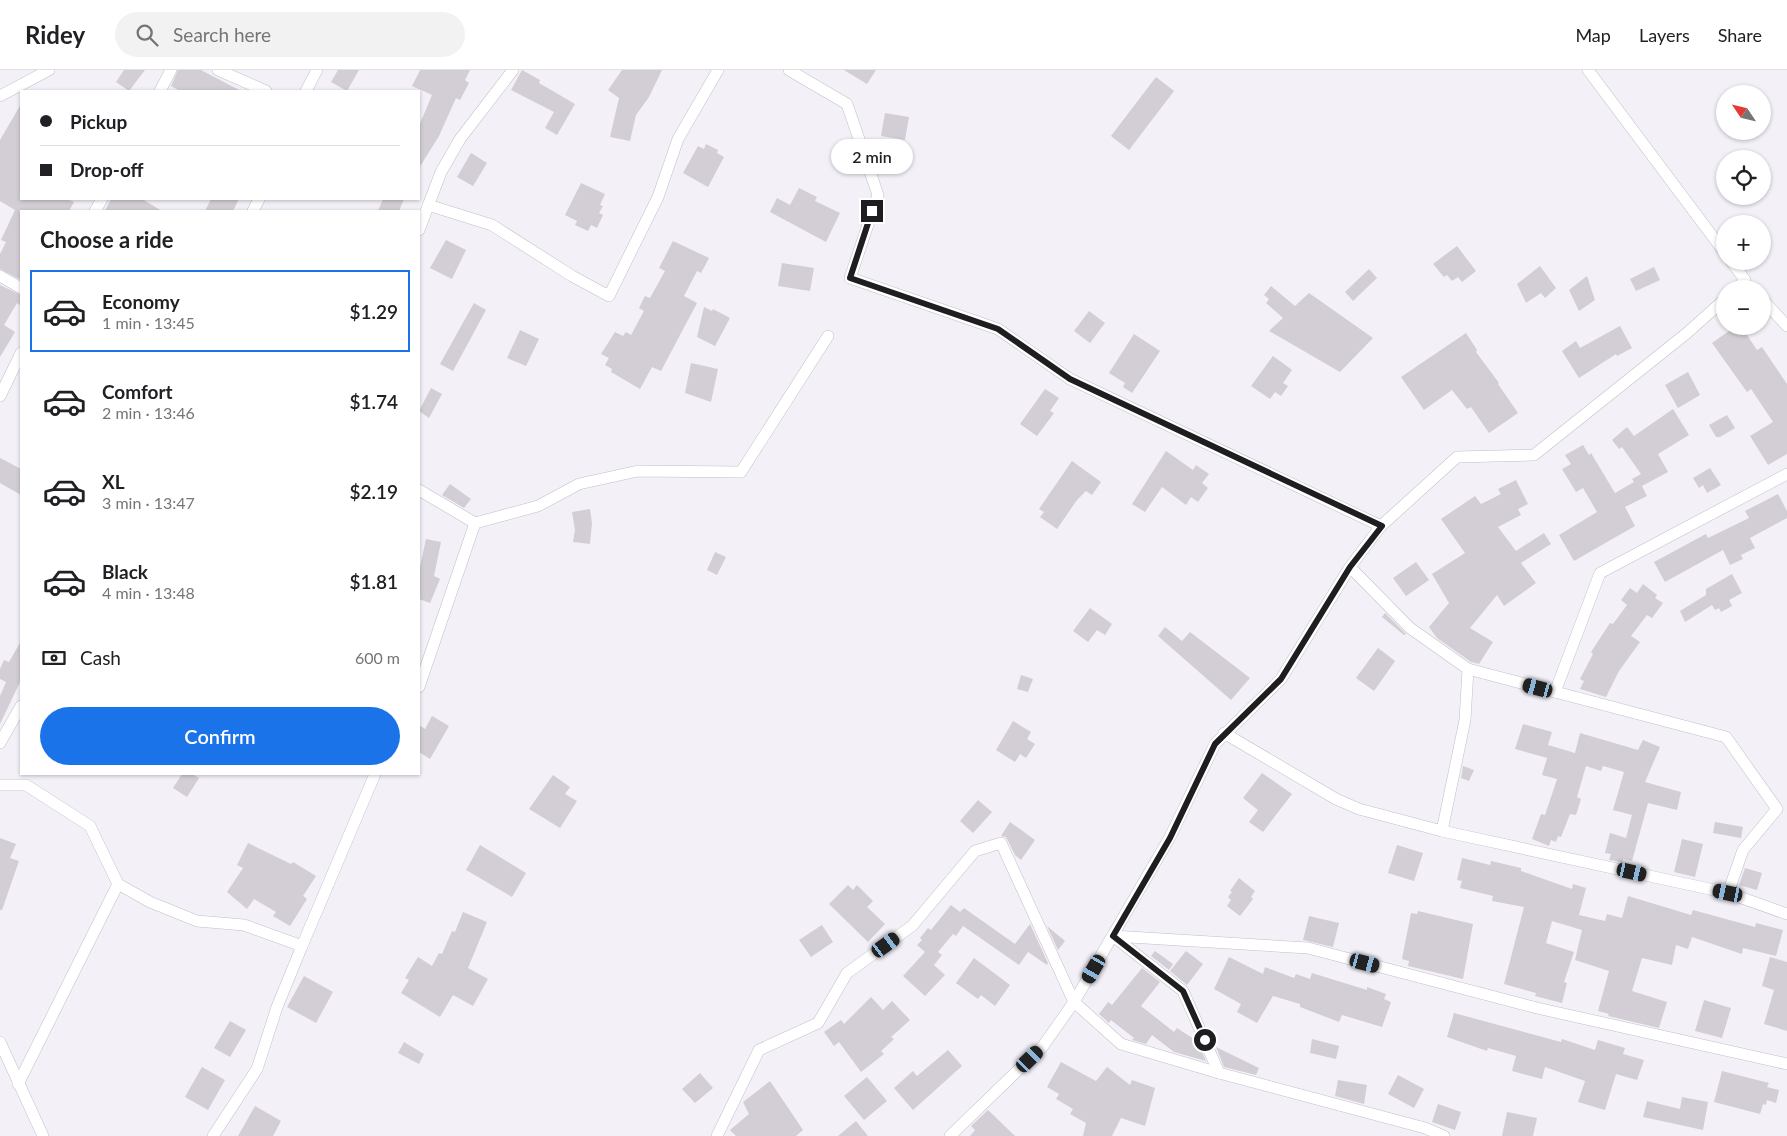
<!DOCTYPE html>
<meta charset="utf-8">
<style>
:root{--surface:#fff;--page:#f2f2f2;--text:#202124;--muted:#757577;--line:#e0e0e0;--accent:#1a73e8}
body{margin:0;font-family:Lato,sans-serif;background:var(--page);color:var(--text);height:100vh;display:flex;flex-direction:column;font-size:19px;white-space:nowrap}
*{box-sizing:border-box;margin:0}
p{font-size:16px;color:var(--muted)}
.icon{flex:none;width:28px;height:28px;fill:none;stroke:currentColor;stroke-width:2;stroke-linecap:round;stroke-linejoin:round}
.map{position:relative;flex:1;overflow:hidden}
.sheet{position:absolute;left:20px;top:140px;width:400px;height:565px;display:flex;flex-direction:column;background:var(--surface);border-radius:0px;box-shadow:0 1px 4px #0004}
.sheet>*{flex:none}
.hud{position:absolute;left:20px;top:20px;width:400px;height:110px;border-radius:0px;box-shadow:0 1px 4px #0004;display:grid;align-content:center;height:110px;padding:0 20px;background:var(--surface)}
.needle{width:32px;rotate:305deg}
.fabs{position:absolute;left:1716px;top:15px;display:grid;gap:10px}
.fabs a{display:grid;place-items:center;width:55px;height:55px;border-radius:50%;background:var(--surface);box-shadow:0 1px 4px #0004;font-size:25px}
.end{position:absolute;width:22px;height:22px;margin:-11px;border:6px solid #1e1d20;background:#fff;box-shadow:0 0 0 2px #fff}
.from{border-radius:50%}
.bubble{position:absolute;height:35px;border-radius:18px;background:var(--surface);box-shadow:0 1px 4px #0004;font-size:16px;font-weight:600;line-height:35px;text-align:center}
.car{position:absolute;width:15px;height:30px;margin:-15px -8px;border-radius:6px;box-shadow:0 0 4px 1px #0007;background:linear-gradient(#222 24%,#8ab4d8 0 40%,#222 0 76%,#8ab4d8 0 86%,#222 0)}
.hud b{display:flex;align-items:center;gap:18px;height:48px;font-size:19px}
.hud b+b{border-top:1px solid var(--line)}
.hud i{width:12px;height:12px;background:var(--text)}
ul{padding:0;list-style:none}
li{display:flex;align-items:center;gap:15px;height:82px;margin:0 10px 8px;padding:0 10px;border:2px solid transparent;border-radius:0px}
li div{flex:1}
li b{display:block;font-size:19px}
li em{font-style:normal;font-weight:600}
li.selected{border-color:var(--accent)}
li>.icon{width:45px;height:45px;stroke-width:1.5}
h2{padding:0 20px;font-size:22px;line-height:60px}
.pay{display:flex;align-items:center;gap:12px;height:55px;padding:0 20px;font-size:19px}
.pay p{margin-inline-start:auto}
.primary-button{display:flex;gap:10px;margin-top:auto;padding:10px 20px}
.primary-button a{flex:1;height:58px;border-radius:30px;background:var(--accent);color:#fff;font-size:20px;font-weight:600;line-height:58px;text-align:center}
header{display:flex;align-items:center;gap:30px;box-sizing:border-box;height:70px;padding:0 25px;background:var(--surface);border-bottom:1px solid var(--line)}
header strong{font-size:24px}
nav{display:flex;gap:28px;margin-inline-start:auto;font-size:18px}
.search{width:350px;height:45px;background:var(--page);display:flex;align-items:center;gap:12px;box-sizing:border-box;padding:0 18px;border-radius:28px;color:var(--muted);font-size:19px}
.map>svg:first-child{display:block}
</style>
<header>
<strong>Ridey</strong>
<div class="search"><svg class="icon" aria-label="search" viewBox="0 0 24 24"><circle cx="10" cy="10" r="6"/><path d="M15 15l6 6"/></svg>Search here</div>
<nav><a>Map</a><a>Layers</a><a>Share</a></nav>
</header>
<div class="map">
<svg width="1787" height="1066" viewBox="0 0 1787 1066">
<rect width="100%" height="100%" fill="#f3f0f8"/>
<g fill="#d3ced5">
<polygon points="124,0 145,0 129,21 116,12"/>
<polygon points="178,0 201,0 241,21 180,21 171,16"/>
<polygon points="338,0 359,0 347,21 331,12"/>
<polygon points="420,0 470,0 465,10 469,13 460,30 456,28 439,66 419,98 419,56 432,25 412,16"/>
<polygon points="522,0 540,10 539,13 575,34 557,65 545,58 554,42 511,20"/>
<polygon points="622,0 662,0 649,27 636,45 630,71 610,67 619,28 608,20"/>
<polygon points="844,0 876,0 867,14"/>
<polygon points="1156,7 1174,21 1129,80 1111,66"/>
<polygon points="21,34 21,129 67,129 74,132 69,141 21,141 21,210 0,199 0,184 6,172 1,170 15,140 0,131 0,70"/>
<polygon points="885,43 909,47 905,70 881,66"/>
<polygon points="706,74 718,80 717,83 724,87 708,117 683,103 698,76 704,79"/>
<polygon points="471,83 487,93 473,116 457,107"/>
<polygon points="581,113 605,124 600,135 603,136 599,143 603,145 597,158 591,155 588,161 575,155 577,151 565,145"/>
<polygon points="799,118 817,127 815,131 840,143 826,172 770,142 777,128 790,135"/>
<polygon points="111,129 142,129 162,141 105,141"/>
<polygon points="211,129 239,129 233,141 205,141"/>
<polygon points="383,129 404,129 399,141 378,141"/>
<polygon points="446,170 466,180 452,209 430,198"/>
<polygon points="673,171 709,188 701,203 697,201 684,226 697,233 661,301 652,297 640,319 611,302 612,299 605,295 609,288 601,284 615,262 623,266 626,262 631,265 644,241 639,238 645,226 650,228 665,201 659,198"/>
<polygon points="1457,176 1476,201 1462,212 1458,207 1452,211 1447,205 1444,207 1433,194"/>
<polygon points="782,193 814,198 810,221 778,216"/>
<polygon points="1540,196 1556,218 1545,228 1541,223 1526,233 1517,214"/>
<polygon points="1654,197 1660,210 1636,221 1630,209"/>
<polygon points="1369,199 1377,208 1353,231 1345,222"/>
<polygon points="1587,206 1595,230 1579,241 1569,220"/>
<polygon points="0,215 21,225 21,236 17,233 4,255 15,262 0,287"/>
<polygon points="1271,216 1295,236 1309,223 1373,268 1340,302 1269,261 1283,248 1266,233 1269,229 1264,225"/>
<polygon points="474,233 486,240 453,301 440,294"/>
<polygon points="704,237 712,241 713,239 730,248 715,276 697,267"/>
<polygon points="1089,241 1105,253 1090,273 1074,261"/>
<polygon points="1620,256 1632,278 1617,286 1616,284 1579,308 1562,281 1576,271 1580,278"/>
<polygon points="1736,256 1741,256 1757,280 1762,277 1787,314 1787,384 1768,395 1750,366 1773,352 1751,319 1747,322 1712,273"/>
<polygon points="520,260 539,269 526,296 507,288"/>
<polygon points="1466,263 1477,280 1476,282 1499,313 1498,314 1518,343 1489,363 1471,337 1467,339 1452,320 1424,340 1401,307"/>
<polygon points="1134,264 1160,281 1132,323 1123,317 1125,313 1109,303"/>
<polygon points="1273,286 1292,300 1283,313 1288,316 1281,326 1275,322 1270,329 1251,316"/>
<polygon points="691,293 718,299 711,332 685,323"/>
<polygon points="1688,302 1700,325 1678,338 1665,315"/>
<polygon points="431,318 442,324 429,348 419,341"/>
<polygon points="1045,319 1059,328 1050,341 1054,343 1037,366 1020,354"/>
<polygon points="1673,339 1689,365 1658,384 1668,402 1642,416 1647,426 1625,437 1635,456 1574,491 1559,465 1597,442 1583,418 1576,422 1562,399 1571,394 1565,385 1583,375 1589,385 1591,383 1615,423 1634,412 1632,409 1641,404 1622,377 1619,379 1612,370 1627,357 1634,366"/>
<polygon points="1727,345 1735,358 1720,367 1716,367 1709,355"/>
<polygon points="1166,381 1193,400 1196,395 1209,404 1202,413 1208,418 1198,432 1191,427 1186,435 1162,417 1145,442 1132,434"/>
<polygon points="0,388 21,399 21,425 0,413"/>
<polygon points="1072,391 1101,412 1092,425 1086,421 1077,430 1057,459 1040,447 1044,442 1039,439"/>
<polygon points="1710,398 1721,415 1707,423 1703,415 1699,418 1693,408"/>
<polygon points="1516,410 1528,434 1518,439 1521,445 1498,457 1516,481 1544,463 1551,474 1521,493 1536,513 1504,536 1497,525 1470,558 1493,572 1479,594 1471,592 1437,568 1429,557 1449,533 1432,504 1465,483 1441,449 1475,426 1481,434 1501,424 1498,419"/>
<polygon points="450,414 471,429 464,438 442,425"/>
<polygon points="1778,424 1787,441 1787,448 1750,468 1755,478 1741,485 1743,489 1730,495 1723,480 1665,512 1654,492 1706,464 1708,468 1749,448 1745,441"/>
<polygon points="590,439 592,453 590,474 573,472 575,460 572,442"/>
<polygon points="426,469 441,472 434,506 440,509 430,533 419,529 419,502"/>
<polygon points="715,482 726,487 717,505 707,500"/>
<polygon points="1416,492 1429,510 1406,526 1393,508"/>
<polygon points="1732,504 1742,523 1729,530 1732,536 1721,542 1719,538 1715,540 1712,535 1685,552 1680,541 1706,525 1706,519"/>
<polygon points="1643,514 1657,525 1655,528 1663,533 1652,548 1647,545 1631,566 1640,572 1619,601 1606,627 1580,619 1584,611 1580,609 1593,584 1591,582 1610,553 1613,554 1627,535 1621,530 1630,518 1637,523"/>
<polygon points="1090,538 1112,554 1105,565 1097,560 1088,572 1073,561"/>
<polygon points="1385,543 1406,564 1404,565 1382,547"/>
<polygon points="1165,557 1182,571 1190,562 1250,608 1231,630 1158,566"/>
<polygon points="21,571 21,610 0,654 0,626 6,612 0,609 0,599 4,590 9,592"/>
<polygon points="1378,578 1395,591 1374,621 1356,608"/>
<polygon points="1021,605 1033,609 1028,622 1017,619"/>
<polygon points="432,646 449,656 430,689 419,682 419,655 425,659"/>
<polygon points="1013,651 1031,662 1027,669 1035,674 1026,688 1020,684 1015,692 996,680"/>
<polygon points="1523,654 1552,662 1548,675 1575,683 1580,663 1638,680 1643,670 1660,677 1645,712 1681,722 1677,740 1648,733 1632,791 1623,789 1622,792 1609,790 1611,784 1605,783 1610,763 1626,768 1632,745 1613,740 1624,702 1603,696 1601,701 1586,696 1577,727 1581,729 1576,745 1570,744 1561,767 1558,766 1556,772 1551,770 1549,776 1532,769 1541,744 1545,745 1557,709 1542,705 1547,688 1515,679"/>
<polygon points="1463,696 1474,700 1469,711 1461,708"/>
<polygon points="1262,703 1292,724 1263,762 1249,752 1258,740 1243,728"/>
<polygon points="182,704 192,704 199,708 187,727 173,718"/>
<polygon points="553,705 570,717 565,724 577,731 560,758 529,739"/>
<polygon points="978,730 992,742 973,763 960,751"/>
<polygon points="1010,752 1035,770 1021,790 1015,785 1006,767 1001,766"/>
<polygon points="1715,752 1743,757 1741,768 1713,763"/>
<polygon points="0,768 16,774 10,788 19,791 2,840 0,840"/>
<polygon points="1682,769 1703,774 1695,807 1674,802"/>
<polygon points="248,773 291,794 293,792 316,806 303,826 307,829 290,856 273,846 276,842 254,829 247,839 227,822 243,798 237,795"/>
<polygon points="480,775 526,803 512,827 466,800"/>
<polygon points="1397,775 1423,783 1414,811 1388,803"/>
<polygon points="1462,788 1490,795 1491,791 1521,798 1521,801 1572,819 1573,814 1586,818 1579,845 1605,851 1607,844 1622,848 1628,826 1691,845 1693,840 1755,857 1756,853 1783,860 1776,886 1743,878 1742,884 1692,867 1688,879 1676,875 1672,895 1642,888 1632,921 1667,932 1659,958 1608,946 1609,944 1598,941 1609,901 1575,890 1582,860 1552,851 1546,873 1574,882 1564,912 1567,913 1562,933 1535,926 1536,923 1504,914 1524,837 1492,831 1493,826 1460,818 1462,811 1457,810"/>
<polygon points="1745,798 1762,803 1757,820 1739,815"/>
<polygon points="1239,808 1255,821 1251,827 1253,829 1240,846 1227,836 1231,830 1228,827 1232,822 1230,821"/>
<polygon points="848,815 853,820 857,815 873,831 867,837 885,854 868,872 829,834"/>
<polygon points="951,835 960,842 964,838 1015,874 1030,854 1048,893 1047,895 1028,882 1019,895 963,856 956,866 953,864 938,882 942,885 934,895 945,905 925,926 903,906 925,882 917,875 922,870 920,868 928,858 931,860"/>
<polygon points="1418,841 1473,854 1463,909 1408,896 1409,891 1402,889 1411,843 1417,844"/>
<polygon points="463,842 487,852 468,898 488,909 473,936 453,925 440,947 401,923 409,910 405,908 418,887 432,896 439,883 442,884 452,861 455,862"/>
<polygon points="1309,846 1339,853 1333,877 1303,870"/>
<polygon points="822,855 833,872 811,887 799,870"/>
<polygon points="1047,856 1065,871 1058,880"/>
<polygon points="1155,881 1173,894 1169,900 1151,886"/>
<polygon points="1186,881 1203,894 1187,915 1170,901"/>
<polygon points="1229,887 1263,904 1265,897 1294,908 1296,904 1310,909 1312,903 1367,920 1367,917 1386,924 1384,929 1391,932 1382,957 1342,945 1339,952 1300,937 1300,934 1273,926 1257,953 1237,942 1241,934 1214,919"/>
<polygon points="1770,887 1787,892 1787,961 1764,954 1774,920 1762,916"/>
<polygon points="974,888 1010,915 995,936 981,925 978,929 956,913"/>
<polygon points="1142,898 1160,912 1141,936 1174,962 1177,958 1197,971 1206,991 1174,982 1152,965 1146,974 1132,970 1134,968 1111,950 1109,953 1099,944 1108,932 1112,935"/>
<polygon points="304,906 333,922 316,953 287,937"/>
<polygon points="871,927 883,940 892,931 910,950 891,967 894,969 881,981 884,984 861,1002 839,972 834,976 824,962 841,950 844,954"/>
<polygon points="1704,930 1731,938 1722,968 1695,961"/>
<polygon points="1454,943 1561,972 1562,969 1595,980 1598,970 1625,978 1623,984 1644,990 1637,1010 1616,1004 1605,1040 1578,1032 1585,1011 1545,997 1542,1009 1512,1001 1516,986 1488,978 1487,981 1447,967"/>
<polygon points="230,951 246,960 230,987 214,978"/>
<polygon points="1312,969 1339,976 1336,989 1310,983"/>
<polygon points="404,972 424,984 419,994 398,983"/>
<polygon points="1216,977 1259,998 1256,1005 1224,997"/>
<polygon points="948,980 962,996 913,1040 894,1018 913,1001 917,1006"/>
<polygon points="1061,992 1096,1011 1107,997 1130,1015 1132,1010 1155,1018 1145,1056 1121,1048 1112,1066 1083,1066 1086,1053 1070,1044 1073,1039 1056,1029 1059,1024 1047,1017"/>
<polygon points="202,997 225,1010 208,1040 185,1027"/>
<polygon points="1722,1001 1769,1013 1767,1017 1779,1020 1776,1033 1767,1030 1766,1035 1763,1034 1760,1044 1714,1032"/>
<polygon points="700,1003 713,1018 695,1033 682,1019"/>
<polygon points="1398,1005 1424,1019 1414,1038 1388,1024"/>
<polygon points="867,1007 887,1031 864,1050 844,1026"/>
<polygon points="1338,1010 1367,1015 1364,1034 1335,1026"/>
<polygon points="770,1011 803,1060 796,1066 736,1066 730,1060 749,1044 743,1032"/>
<polygon points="1682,1027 1708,1032 1703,1060 1643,1047 1647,1031 1680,1039"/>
<polygon points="1438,1034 1461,1042 1455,1060 1432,1052"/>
<polygon points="255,1036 281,1051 273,1066 238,1066"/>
<polygon points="988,1040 1015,1066 970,1066 975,1060 971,1056"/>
<polygon points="1507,1042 1537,1048 1533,1066 1502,1066"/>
<polygon points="856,1051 868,1066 838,1066"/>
</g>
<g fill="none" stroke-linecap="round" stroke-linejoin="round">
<g stroke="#c2bfc7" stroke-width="12">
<g id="street">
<polyline points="218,0 266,21"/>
<polyline points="789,0 847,34 878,125 850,208 998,259 1070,309 1381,456"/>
<polyline points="1588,0 1725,183"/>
<polyline points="160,21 171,0"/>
<polyline points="306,21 317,0"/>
<polyline points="0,26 49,0"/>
<polyline points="428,135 492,155 572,206 609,226 658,127 678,69 718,0"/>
<polyline points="95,141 102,129"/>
<polyline points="253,141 259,129"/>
<polyline points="419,160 441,102 460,69 513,0"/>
<polyline points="1731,191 1745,210 1736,219"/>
<polyline points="0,206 21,218"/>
<polyline points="1762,229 1787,256"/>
<polyline points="0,326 21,283"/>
<polyline points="419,420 475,453 419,617"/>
<polyline points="475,453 538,436 579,414 638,401 741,402 828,266"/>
<polyline points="1350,497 1410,558 1468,599 1726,667 1777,739 1743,780 1728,823"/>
<polyline points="1555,622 1600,503 1787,404"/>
<polyline points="1224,663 1336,729 1359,739 1442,761 1728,823 1787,844"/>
<polyline points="0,673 21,636"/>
<polyline points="0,715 26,715 90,756 118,814"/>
<polyline points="1442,761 1465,650 1468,599"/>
<polyline points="1113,866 1308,878 1537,938 1787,994"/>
<polyline points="1113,866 1183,921 1219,1003 1425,1058 1444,1066"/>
<polyline points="0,972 43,1066"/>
<polyline points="18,1014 118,814 150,832 197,851 244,855 302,876 375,704"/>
<polyline points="213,1066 257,999 277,937 302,876"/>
<polyline points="717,1066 759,980 818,953 847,903 912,856 975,781 1001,773 1074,932 1121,974 1219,1003"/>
<polyline points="950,1066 1043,976 1074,932 1170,767 1215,674 1281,609 1350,497 1381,456 1457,387 1534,385 1687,263 1725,229"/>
</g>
</g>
<use href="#street" stroke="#fff" stroke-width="11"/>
</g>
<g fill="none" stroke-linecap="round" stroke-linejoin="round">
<polyline stroke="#1e1d20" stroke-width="6" points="872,141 850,208 998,259 1070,309 1382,456 1350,497 1281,609 1215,674 1170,768 1113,866 1183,921 1205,970"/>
</g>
</svg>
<div class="fabs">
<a><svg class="needle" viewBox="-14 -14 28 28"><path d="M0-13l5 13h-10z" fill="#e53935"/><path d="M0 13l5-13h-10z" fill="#757577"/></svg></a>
<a><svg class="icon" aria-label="locate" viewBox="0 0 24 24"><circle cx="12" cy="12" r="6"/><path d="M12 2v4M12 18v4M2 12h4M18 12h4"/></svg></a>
<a>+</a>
<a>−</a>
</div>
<i class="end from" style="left:1205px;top:970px"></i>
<i class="end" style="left:872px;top:141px"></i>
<div class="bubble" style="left:831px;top:69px;width:82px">2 min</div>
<i class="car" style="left:1538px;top:618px;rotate:285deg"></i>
<i class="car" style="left:1632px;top:802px;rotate:103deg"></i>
<i class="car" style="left:1728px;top:823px;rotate:282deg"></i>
<i class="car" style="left:886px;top:875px;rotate:54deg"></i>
<i class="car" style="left:1365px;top:893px;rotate:105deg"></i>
<i class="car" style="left:1094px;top:899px;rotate:210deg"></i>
<i class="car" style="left:1030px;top:989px;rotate:46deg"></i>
<div class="hud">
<b><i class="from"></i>Pickup</b>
<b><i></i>Drop-off</b>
</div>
<section class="sheet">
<h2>Choose a ride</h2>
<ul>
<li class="selected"><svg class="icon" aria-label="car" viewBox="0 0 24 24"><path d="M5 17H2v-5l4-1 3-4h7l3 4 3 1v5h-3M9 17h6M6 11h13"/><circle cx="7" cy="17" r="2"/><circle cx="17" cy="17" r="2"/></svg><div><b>Economy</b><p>1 min · 13:45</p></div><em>$1.29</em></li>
<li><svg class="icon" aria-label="car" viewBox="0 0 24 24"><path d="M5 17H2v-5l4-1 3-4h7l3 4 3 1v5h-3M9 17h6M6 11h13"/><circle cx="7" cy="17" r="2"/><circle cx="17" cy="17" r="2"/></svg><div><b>Comfort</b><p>2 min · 13:46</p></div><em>$1.74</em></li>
<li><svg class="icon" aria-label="car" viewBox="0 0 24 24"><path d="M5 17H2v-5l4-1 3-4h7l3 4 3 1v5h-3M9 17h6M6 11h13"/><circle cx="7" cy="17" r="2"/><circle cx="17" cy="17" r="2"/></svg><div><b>XL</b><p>3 min · 13:47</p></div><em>$2.19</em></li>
<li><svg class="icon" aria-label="car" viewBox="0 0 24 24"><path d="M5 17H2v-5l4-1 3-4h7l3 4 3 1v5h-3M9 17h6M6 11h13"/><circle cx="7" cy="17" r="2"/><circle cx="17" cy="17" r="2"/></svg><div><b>Black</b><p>4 min · 13:48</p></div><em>$1.81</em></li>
</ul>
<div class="pay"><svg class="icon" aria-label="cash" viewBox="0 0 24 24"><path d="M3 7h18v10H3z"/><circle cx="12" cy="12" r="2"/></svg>Cash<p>600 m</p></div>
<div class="primary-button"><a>Confirm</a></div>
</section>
</div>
